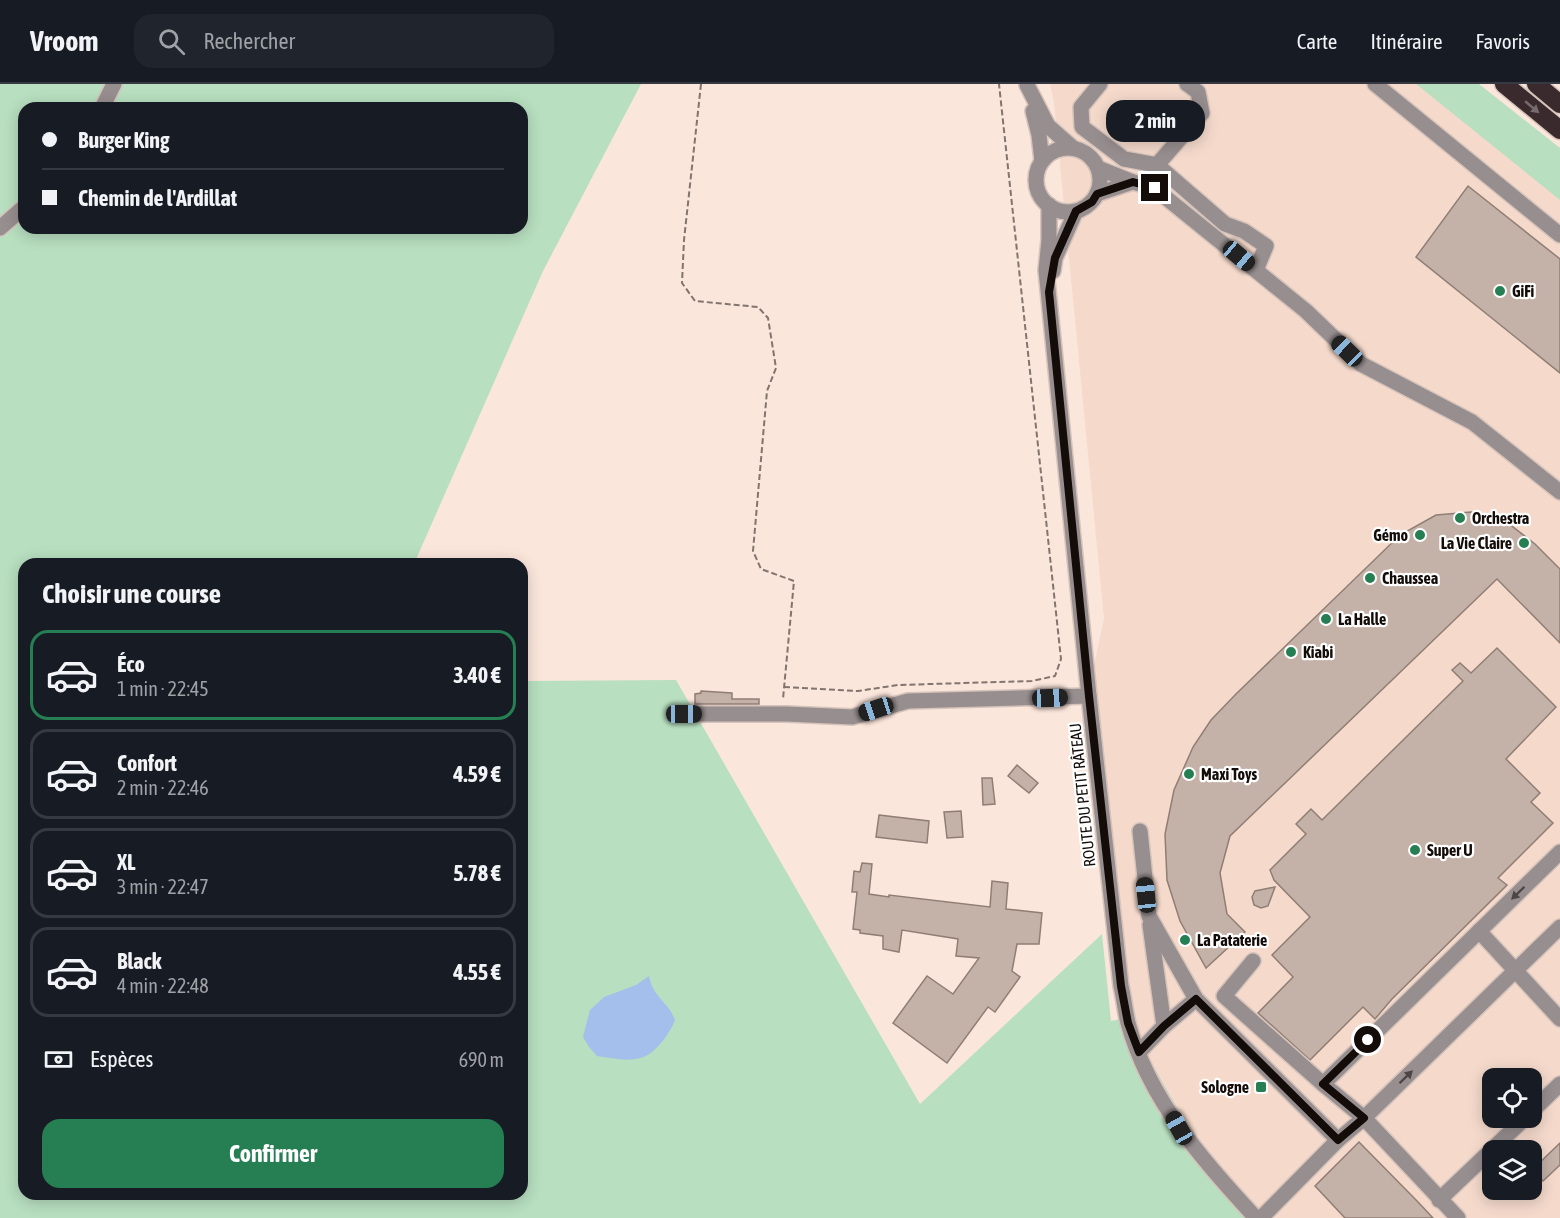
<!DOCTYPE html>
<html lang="fr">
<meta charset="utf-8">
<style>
:root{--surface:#171b24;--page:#20242c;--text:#f1f3f6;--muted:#9ea1a6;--line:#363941;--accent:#267e53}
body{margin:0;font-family:"Asap Condensed",sans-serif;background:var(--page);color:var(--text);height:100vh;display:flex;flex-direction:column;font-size:22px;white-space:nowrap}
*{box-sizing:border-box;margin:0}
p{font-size:20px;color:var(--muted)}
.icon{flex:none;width:33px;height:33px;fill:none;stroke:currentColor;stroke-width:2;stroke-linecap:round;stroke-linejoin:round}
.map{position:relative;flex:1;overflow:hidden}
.panel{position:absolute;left:18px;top:474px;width:510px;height:642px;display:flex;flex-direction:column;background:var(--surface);border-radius:18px;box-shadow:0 3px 15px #0003}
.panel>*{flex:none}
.hud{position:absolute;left:18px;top:18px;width:510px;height:132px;border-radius:18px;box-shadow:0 3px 15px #0003;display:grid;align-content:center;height:132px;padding:0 24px;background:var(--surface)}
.tools{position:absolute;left:1482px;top:984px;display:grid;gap:12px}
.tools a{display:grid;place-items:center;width:60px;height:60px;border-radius:12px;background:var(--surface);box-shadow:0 3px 15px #0003;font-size:30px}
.end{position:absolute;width:27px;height:27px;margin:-14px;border:8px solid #130c09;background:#fff;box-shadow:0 0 0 3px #fff}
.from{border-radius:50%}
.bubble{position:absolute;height:42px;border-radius:18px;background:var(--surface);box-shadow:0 3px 15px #0003;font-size:20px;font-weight:700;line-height:42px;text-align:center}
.car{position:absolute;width:18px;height:36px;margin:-18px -9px;border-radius:8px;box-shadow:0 0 4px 2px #0007;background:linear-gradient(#222 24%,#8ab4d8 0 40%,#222 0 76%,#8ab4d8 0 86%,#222 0)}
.hud b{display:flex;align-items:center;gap:21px;height:57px;font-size:22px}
.hud b+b{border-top:2px solid var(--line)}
.hud i{width:15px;height:15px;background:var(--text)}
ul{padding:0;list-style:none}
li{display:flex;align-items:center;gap:18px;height:90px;margin:0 12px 9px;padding:0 12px;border:3px solid var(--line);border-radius:18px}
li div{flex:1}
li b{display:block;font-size:22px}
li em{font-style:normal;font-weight:700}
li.active{border-color:var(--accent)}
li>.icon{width:54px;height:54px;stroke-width:1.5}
h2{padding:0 24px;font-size:27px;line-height:72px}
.pay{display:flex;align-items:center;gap:15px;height:66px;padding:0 24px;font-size:22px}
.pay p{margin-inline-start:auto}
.button{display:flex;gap:12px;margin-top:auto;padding:12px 24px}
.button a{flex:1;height:69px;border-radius:18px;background:var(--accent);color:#fff;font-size:24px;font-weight:700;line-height:69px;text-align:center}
header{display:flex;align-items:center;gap:36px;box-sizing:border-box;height:84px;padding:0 30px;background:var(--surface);border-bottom:2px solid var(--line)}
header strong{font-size:28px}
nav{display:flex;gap:33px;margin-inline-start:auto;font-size:21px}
.search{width:420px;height:54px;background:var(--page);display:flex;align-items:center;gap:15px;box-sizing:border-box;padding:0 21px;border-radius:18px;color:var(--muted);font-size:22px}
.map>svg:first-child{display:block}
</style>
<header>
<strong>Vroom</strong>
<div class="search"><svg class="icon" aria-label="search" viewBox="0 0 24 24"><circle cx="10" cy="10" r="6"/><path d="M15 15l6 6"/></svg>Rechercher</div>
<nav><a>Carte</a><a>Itinéraire</a><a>Favoris</a></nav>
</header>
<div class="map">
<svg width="1560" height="1134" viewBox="0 0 1560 1134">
<rect width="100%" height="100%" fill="#fbe6dc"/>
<path fill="#f5dacc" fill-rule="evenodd" d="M1050,0H1424L1560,107V1134H1255L1187,1041L1126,934L1094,581L1104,535L1054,19ZM1492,994H1532V1034H1492ZM1492,1066H1532V1106H1492Z"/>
<g fill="#b8dfc0" fill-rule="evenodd">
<path d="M0,0H641L543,187L414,480H24V1110H522V597L676,596L920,1020L1102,850L1111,937L1126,934L1187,1041L1255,1134H0ZM24,24H522V144H24Z"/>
<polygon points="1416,0 1479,0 1560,64 1560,116"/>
</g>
<path fill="#a4bfeb" d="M649,892C653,914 668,917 675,936C670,949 655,971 640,974C627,978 611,974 597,972L589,963L583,953L590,926L604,913L636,901Z"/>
<g fill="#c4b1a7" stroke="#907e75" stroke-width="1.5">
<polygon points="1468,102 1560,175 1560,289 1416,173"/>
<polygon points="1471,428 1504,436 1535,460 1560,485 1560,559 1497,495 1230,752 1220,789 1227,830 1245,848 1206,884 1180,837 1167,796 1165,750 1174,706 1193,663 1211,636 1236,610 1400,451 1436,431"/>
<polygon points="1497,564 1556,623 1506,675 1540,709 1531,718 1553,739 1498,794 1507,801 1392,915 1375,935 1363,923 1310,976 1258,929 1293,893 1272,871 1310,833 1274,796 1270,786 1306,750 1296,740 1311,725 1322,736 1463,597 1452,586 1460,579 1471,589"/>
<polygon points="701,607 732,609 732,615 759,615 759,620 695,620 695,610 701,609"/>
<polygon points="1017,681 1038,699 1029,709 1008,692"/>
<polygon points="982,694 992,694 995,720 983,721"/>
<polygon points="961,727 963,753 947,754 944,728"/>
<polygon points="879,731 929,737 927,759 876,753"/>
<polygon points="862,779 872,780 869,810 889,813 889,811 990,823 992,797 1008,799 1006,825 1042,829 1039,860 1017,860 1012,887 1020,893 995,928 988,923 947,979 893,939 927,892 953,910 979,874 956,872 958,855 902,846 899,868 883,865 883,852 860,849 860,846 853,845 857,808 852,808 854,787 860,788"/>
<polygon points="1275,803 1268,822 1261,824 1254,821 1252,813 1255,807"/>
<polygon points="1359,1058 1418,1118 1433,1134 1345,1134 1315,1102"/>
<polygon points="1560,1059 1560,1081 1543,1097 1532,1086"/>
</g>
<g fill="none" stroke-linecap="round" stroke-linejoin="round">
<g stroke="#d6c3ba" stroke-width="18">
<g id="minor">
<polyline points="1100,0 1081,23 1082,43 1124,75 1157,81 1225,140 1244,147 1266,162 1256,186"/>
<polyline points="1375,0 1560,151"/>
<polyline points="1027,1 1048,42 1073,64"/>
<polyline points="102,24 114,0"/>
<polyline points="1033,27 1039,51 1042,77"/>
<circle cx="1068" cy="96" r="32"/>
<polyline points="1157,81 1202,29 1198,8 1187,0"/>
<polyline points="1098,84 1133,98 1154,104 1306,227 1361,280 1472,338 1560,408"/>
<polyline points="1097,110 1133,98"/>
<path d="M1049,121V156L1046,186L1089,612L1121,902C1124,914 1125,927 1128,939C1149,1016 1203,1077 1256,1134"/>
<polyline points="0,144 24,123"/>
<polyline points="1053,187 1055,174 1076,127"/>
<polyline points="684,630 787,630 852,633 908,617 1089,612"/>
<polyline points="1140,747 1149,832 1196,915 1338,1056"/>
<polyline points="1150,841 1164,942"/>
<polyline points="1479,847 1560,935"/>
<polyline points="1253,877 1224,912 1323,1000 1364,1034 1458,1134"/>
<polyline points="1139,968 1164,942 1196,915"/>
<polyline points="1323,1000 1560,768"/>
<polyline points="1532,1027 1560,1000"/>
<polyline points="1439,1116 1525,1034"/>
<polyline points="1261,1134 1338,1056 1364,1034 1560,843"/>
</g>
</g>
<g stroke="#d6c3ba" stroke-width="21">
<g id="highway">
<polyline points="1504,0 1560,46"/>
<polyline points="1536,0 1560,20"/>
</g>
</g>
<g stroke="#82746e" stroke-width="2" stroke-dasharray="6 3" stroke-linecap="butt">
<polyline points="701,0 684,156 682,199 695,217 758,223 768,234 776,284 767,307 753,467 761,485 794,497 783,615"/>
<polyline points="784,603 858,607 898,601 1032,597 1055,592 1061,575 999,0"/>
</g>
<use href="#minor" stroke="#978e8f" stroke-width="15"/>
<use href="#highway" stroke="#3b2a2d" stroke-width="18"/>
</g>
<defs><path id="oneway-solid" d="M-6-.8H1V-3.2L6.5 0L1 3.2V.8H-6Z" transform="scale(1.5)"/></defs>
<use fill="#766a6c" href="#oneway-solid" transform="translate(1532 23) rotate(40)"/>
<g fill="#4e4645">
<use href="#oneway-solid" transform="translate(1518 809) rotate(136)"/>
<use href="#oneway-solid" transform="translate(1406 993) rotate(-44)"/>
</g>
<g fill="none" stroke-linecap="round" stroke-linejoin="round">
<polyline stroke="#130c09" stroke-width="8" points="1155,104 1133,98 1097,110 1092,118 1076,127 1055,174 1049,208 1089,612 1121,902 1128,939 1139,968 1164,942 1196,915 1338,1056 1364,1034 1323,1000 1368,956"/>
</g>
<g fill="#267e53" stroke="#fff" stroke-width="2">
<circle cx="1500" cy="207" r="6"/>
<circle cx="1460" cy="434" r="6"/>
<circle cx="1420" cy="451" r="6"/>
<circle cx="1524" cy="459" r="6"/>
<circle cx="1370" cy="494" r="6"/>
<circle cx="1326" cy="535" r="6"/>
<circle cx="1291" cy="568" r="6"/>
<circle cx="1189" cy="690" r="6"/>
<circle cx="1415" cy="766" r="6"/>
<circle cx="1185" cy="856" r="6"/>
<rect x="1255" y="997" width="12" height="12" rx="3"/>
</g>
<g text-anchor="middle" stroke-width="4.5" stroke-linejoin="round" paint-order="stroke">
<g font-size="16" font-weight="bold" fill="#130c09" stroke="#fff" text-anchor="start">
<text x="1512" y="213">GiFi</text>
<text x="1472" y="440">Orchestra</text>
<text x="1408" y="457" text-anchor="end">Gémo</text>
<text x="1512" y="465" text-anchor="end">La Vie Claire</text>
<text x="1382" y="500">Chaussea</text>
<text x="1338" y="541">La Halle</text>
<text x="1303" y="574">Kiabi</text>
<text x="1201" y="696">Maxi Toys</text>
<text x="1427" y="772">Super U</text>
<text x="1197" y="862">La Pataterie</text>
<text x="1249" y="1009" text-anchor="end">Sologne</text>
</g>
<g font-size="16" fill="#130c09" stroke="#fff">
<text transform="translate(1082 711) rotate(-96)" y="6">ROUTE DU PETIT RÂTEAU</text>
</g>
</g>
</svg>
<div class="tools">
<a><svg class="icon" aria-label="locate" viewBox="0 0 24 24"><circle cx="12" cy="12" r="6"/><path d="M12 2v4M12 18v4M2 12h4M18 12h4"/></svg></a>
<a><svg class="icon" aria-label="layers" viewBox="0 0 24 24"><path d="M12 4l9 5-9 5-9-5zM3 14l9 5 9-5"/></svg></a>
</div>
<i class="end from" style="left:1368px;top:956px"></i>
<i class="end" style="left:1155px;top:104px"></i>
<div class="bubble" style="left:1106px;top:16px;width:99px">2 min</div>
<i class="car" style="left:1239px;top:172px;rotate:130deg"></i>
<i class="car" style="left:1347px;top:267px;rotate:314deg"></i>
<i class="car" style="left:1050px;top:614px;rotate:88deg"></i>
<i class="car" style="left:876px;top:625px;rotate:252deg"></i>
<i class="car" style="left:684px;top:630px;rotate:90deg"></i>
<i class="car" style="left:1146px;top:811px;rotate:354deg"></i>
<i class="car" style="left:1179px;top:1044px;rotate:331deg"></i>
<div class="hud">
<b><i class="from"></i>Burger King</b>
<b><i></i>Chemin de l'Ardillat</b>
</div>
<section class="panel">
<h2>Choisir une course</h2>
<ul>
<li class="active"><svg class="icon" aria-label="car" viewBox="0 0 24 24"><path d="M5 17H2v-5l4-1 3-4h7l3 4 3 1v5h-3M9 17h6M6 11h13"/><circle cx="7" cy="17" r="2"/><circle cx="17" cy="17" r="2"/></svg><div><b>Éco</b><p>1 min · 22:45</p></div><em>3.40 €</em></li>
<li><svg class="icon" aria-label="car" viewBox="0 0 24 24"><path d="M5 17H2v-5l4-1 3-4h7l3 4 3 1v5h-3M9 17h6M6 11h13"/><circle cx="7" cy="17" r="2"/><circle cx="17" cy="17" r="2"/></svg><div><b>Confort</b><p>2 min · 22:46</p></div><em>4.59 €</em></li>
<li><svg class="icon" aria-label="car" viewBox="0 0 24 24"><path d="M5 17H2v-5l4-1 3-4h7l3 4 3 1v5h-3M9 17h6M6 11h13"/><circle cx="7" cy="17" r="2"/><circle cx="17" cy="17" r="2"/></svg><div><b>XL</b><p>3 min · 22:47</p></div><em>5.78 €</em></li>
<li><svg class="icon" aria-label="car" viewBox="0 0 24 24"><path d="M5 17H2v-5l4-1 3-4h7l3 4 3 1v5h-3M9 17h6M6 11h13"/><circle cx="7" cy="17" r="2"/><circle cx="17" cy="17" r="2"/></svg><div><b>Black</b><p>4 min · 22:48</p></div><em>4.55 €</em></li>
</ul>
<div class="pay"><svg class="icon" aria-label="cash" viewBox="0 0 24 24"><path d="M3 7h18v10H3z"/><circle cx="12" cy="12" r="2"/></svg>Espèces<p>690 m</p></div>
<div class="button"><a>Confirmer</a></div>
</section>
</div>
